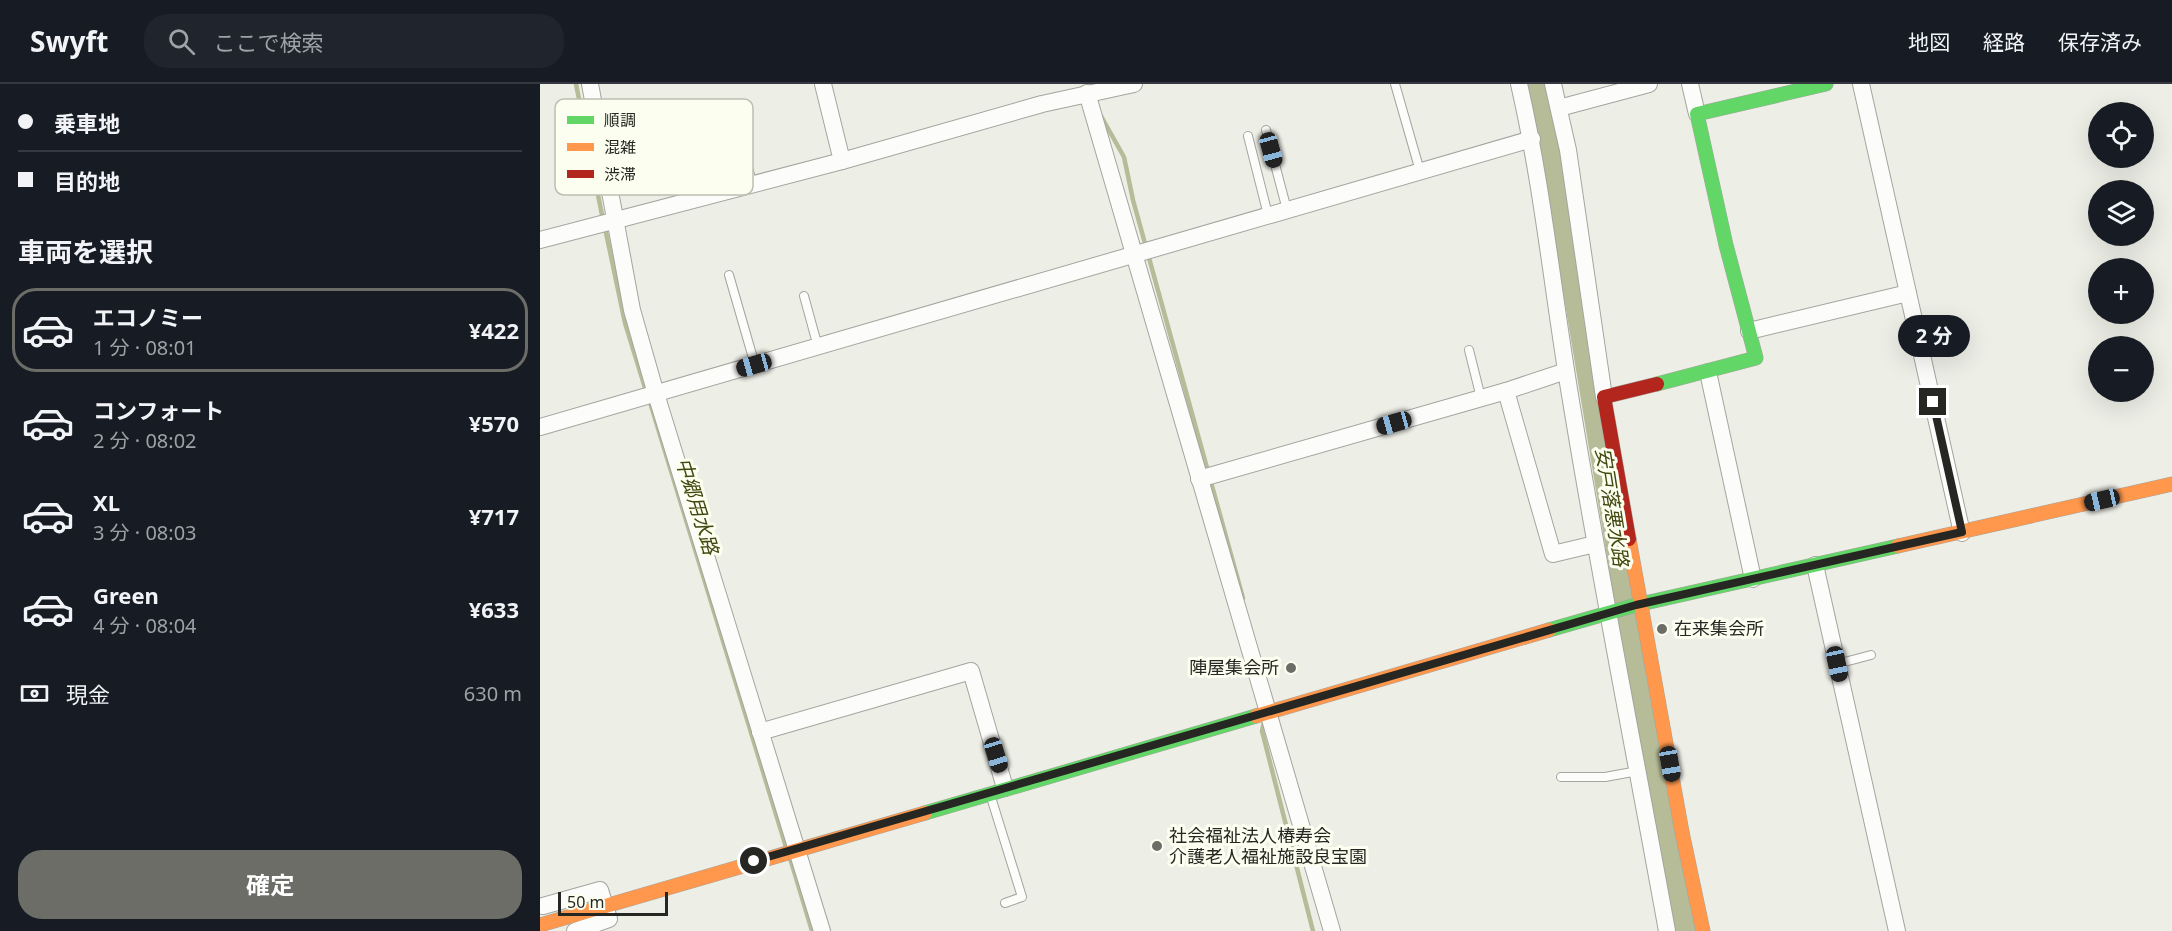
<!DOCTYPE html>
<html lang="ja">
<meta charset="utf-8">
<style>
:root{--surface:#171b24;--page:#20242c;--text:#f1f3f6;--muted:#9ea1a6;--line:#363941;--accent:#6c6d67}
body{margin:0;font-family:"Noto Sans","Noto Sans JP",sans-serif;background:var(--page);color:var(--text);height:100vh;display:flex;flex-direction:column;font-size:22px;white-space:nowrap}
*{box-sizing:border-box;margin:0}
p{font-size:20px;color:var(--muted)}
.icon{flex:none;width:33px;height:33px;fill:none;stroke:currentColor;stroke-width:2;stroke-linecap:round;stroke-linejoin:round}
.map{position:relative;flex:1;overflow:hidden}
.panel{display:flex;flex-direction:column;background:var(--surface);width:540px}
.panel>*{flex:none}
.hud{display:grid;align-content:center;height:132px;padding:0 18px;background:var(--surface)}
.tools{position:absolute;left:1548px;top:18px;display:grid;gap:12px}
.tools a{display:grid;place-items:center;width:66px;height:66px;border-radius:50%;background:var(--surface);box-shadow:0 6px 24px #0002;font-size:30px}
.scale{position:absolute;left:18px;bottom:15px;width:110px;box-sizing:border-box;padding-left:6px;border:3px solid #262722;border-top:0;font-size:16px;line-height:21px;white-space:nowrap;color:#262722;-webkit-text-stroke:4px #fcfff0;paint-order:stroke}
.end{position:absolute;width:27px;height:27px;margin:-14px;border:8px solid #262722;background:#fff;box-shadow:0 0 0 3px #fff}
.from{border-radius:50%}
.bubble{position:absolute;height:42px;border-radius:21px;background:var(--surface);box-shadow:0 6px 24px #0002;font-size:20px;font-weight:700;line-height:42px;text-align:center}
.car{position:absolute;width:18px;height:36px;margin:-18px -9px;border-radius:8px;box-shadow:0 0 4px 2px #0007;background:linear-gradient(#222 24%,#8ab4d8 0 40%,#222 0 76%,#8ab4d8 0 86%,#222 0)}
.hud b{display:flex;align-items:center;gap:21px;height:57px;font-size:22px}
.hud b+b{border-top:2px solid var(--line)}
.hud i{width:15px;height:15px;background:var(--text)}
ul{padding:0;list-style:none}
li{display:flex;align-items:center;gap:18px;height:84px;margin:0 12px 9px;padding:0 6px;border:3px solid transparent;border-radius:24px}
li div{flex:1}
li b{display:block;font-size:22px}
li em{font-style:normal;font-weight:700}
li.current{border-color:var(--accent)}
li>.icon{width:54px;height:54px;stroke-width:1.5}
h2{padding:0 18px;font-size:27px;line-height:72px}
.pay{display:flex;align-items:center;gap:15px;height:66px;padding:0 18px;font-size:22px}
.pay p{margin-inline-start:auto}
.button{display:flex;gap:12px;margin-top:auto;padding:12px 18px}
.button a{flex:1;height:69px;border-radius:24px;background:var(--accent);color:#fff;font-size:24px;font-weight:700;line-height:69px;text-align:center}
header{display:flex;align-items:center;gap:36px;box-sizing:border-box;height:84px;padding:0 30px;background:var(--surface);border-bottom:2px solid var(--line)}
header strong{font-size:28px}
nav{display:flex;gap:33px;margin-inline-start:auto;font-size:21px}
.search{width:420px;height:54px;background:var(--page);display:flex;align-items:center;gap:15px;box-sizing:border-box;padding:0 21px;border-radius:24px;color:var(--muted);font-size:22px}
main{display:flex;flex:1;min-height:0}
.map>svg:first-child{display:block}
</style>
<header>
<strong>Swyft</strong>
<div class="search"><svg class="icon" aria-label="search" viewBox="0 0 24 24"><circle cx="10" cy="10" r="6"/><path d="M15 15l6 6"/></svg>ここで検索</div>
<nav><a>地図</a><a>経路</a><a>保存済み</a></nav>
</header>
<main>
<section class="panel">
<div class="hud">
<b><i class="from"></i>乗車地</b>
<b><i></i>目的地</b>
</div>
<h2>車両を選択</h2>
<ul>
<li class="current"><svg class="icon" aria-label="car" viewBox="0 0 24 24"><path d="M5 17H2v-5l4-1 3-4h7l3 4 3 1v5h-3M9 17h6M6 11h13"/><circle cx="7" cy="17" r="2"/><circle cx="17" cy="17" r="2"/></svg><div><b>エコノミー</b><p>1 分 · 08:01</p></div><em>¥422</em></li>
<li><svg class="icon" aria-label="car" viewBox="0 0 24 24"><path d="M5 17H2v-5l4-1 3-4h7l3 4 3 1v5h-3M9 17h6M6 11h13"/><circle cx="7" cy="17" r="2"/><circle cx="17" cy="17" r="2"/></svg><div><b>コンフォート</b><p>2 分 · 08:02</p></div><em>¥570</em></li>
<li><svg class="icon" aria-label="car" viewBox="0 0 24 24"><path d="M5 17H2v-5l4-1 3-4h7l3 4 3 1v5h-3M9 17h6M6 11h13"/><circle cx="7" cy="17" r="2"/><circle cx="17" cy="17" r="2"/></svg><div><b>XL</b><p>3 分 · 08:03</p></div><em>¥717</em></li>
<li><svg class="icon" aria-label="car" viewBox="0 0 24 24"><path d="M5 17H2v-5l4-1 3-4h7l3 4 3 1v5h-3M9 17h6M6 11h13"/><circle cx="7" cy="17" r="2"/><circle cx="17" cy="17" r="2"/></svg><div><b>Green</b><p>4 分 · 08:04</p></div><em>¥633</em></li>
</ul>
<div class="pay"><svg class="icon" aria-label="cash" viewBox="0 0 24 24"><path d="M3 7h18v10H3z"/><circle cx="12" cy="12" r="2"/></svg>現金<p>630 m</p></div>
<div class="button"><a>確定</a></div>
</section>
<div class="map">
<svg width="1632" height="847" viewBox="0 0 1632 847">
<rect width="100%" height="100%" fill="#edeee6"/>
<g fill="none" stroke-linecap="round" stroke-linejoin="round">
<g stroke="#b6bc98" stroke-width="4.5">
<polyline points="36,0 63,136"/>
<polyline points="561,32 584,73 593,116 703,514"/>
<polyline points="65,144 85,239 106,307"/>
<polyline points="109,315 246,763"/>
<polyline points="724,638 722,647 773,847"/>
<polyline points="250,774 272,847"/>
</g>
<polyline stroke="#b6bc98" stroke-width="26" points="995,0 1017,92 1126,749 1146,847"/>
<g stroke="#a4a59e" stroke-width="10">
<g id="lane">
<polyline points="855,0 880,87"/>
<polyline points="726,46 747,126"/>
<polyline points="708,52 728,131"/>
<polyline points="203,67 213,101"/>
<polyline points="189,191 215,281"/>
<polyline points="264,212 278,263"/>
<polyline points="929,266 941,314"/>
<polyline points="1297,580 1331,571"/>
<polyline points="1021,693 1065,693 1098,687"/>
<polyline points="450,710 482,813 465,819"/>
</g>
</g>
<g stroke="#a4a59e" stroke-width="18">
<g id="street">
<polyline points="50,0 92,226 116,310 282,847"/>
<path d="M979,0C1003,104 1013,211 1031,317C1060,494 1095,670 1127,847"/>
<polyline points="1013,0 1028,66 1064,313"/>
<polyline points="1150,0 1157,30"/>
<polyline points="1321,0 1422,449"/>
<polyline points="547,9 792,847"/>
<polyline points="1019,24 1109,0"/>
<polyline points="302,77 502,20 594,0"/>
<polyline points="0,156 302,77 283,0"/>
<polyline points="1209,247 1368,209"/>
<polyline points="1168,288 1213,495"/>
<polyline points="966,307 1013,470 1055,460"/>
<polyline points="0,343 992,55"/>
<polyline points="659,395 966,307 1026,287"/>
<polyline points="1275,481 1357,847"/>
<polyline points="220,648 431,587 465,704"/>
<polyline points="3,822 60,806 69,835 35,847"/>
</g>
</g>
<g stroke="#a4a59e" stroke-width="15">
<g id="fast">
<polyline points="1117,300 1216,274 1186,161 1157,30 1286,0"/>
<polyline points="1009,546 1096,521 1358,462"/>
<polyline points="385,729 716,632"/>
</g>
</g>
<g stroke="#a4a59e" stroke-width="15">
<g id="slow">
<polyline points="1089,455 1142,748 1163,847"/>
<polyline points="1358,462 1632,400"/>
<polyline points="716,632 1009,546"/>
<polyline points="0,841 385,729"/>
</g>
</g>
<g stroke="#a4a59e" stroke-width="15">
<polyline id="jam" points="1089,455 1064,313 1117,300"/>
</g>
<use href="#lane" stroke="#fcfcfb" stroke-width="8"/>
<use href="#street" stroke="#fcfcfb" stroke-width="16"/>
<use href="#fast" stroke="#63d668" stroke-width="14"/>
<use href="#slow" stroke="#ff974d" stroke-width="14"/>
<use href="#jam" stroke="#b3261e" stroke-width="14"/>
</g>
<g fill="none" stroke-linecap="round" stroke-linejoin="round">
<polyline stroke="#262722" stroke-width="8" points="214,777 1096,521 1422,448 1393,318"/>
</g>
<g fill="#6c6d67" stroke="#fcfff0" stroke-width="2">
<circle cx="1122" cy="545" r="6"/>
<circle cx="751" cy="584" r="6"/>
<circle cx="617" cy="762" r="6"/>
</g>
<g text-anchor="middle" stroke-width="6" stroke-linejoin="round" paint-order="stroke">
<g font-size="18" fill="#262722" stroke="#fcfff0" text-anchor="start">
<text x="1134" y="551">在来集会所</text>
<text x="739" y="590" text-anchor="end">陣屋集会所</text>
<text x="629" y="758">社会福祉法人椿寿会<tspan x="629" dy="21">介護老人福祉施設良宝園</tspan></text>
</g>
<g font-size="20" font-style="italic" fill="#424810" stroke="#fcfff0">
<text transform="translate(157 422) rotate(73)" y="7">中郷用水路</text>
<text transform="translate(1072 423) rotate(81)" y="7">安戸落悪水路</text>
</g>
</g>
<rect x="15" y="15" width="198" height="96" rx="9" fill="#fcfff0" stroke="#bcbeb2" stroke-width="1.5"/>
<rect x="27" y="32" width="27" height="8" fill="#63d668"/>
<rect x="27" y="59" width="27" height="8" fill="#ff974d"/>
<rect x="27" y="86" width="27" height="8" fill="#b3261e"/>
<g font-size="16" fill="#262722">
<text x="64" y="42">順調</text>
<text x="64" y="69">混雑</text>
<text x="64" y="96">渋滞</text>
</g>
</svg>
<div class="tools">
<a><svg class="icon" aria-label="locate" viewBox="0 0 24 24"><circle cx="12" cy="12" r="6"/><path d="M12 2v4M12 18v4M2 12h4M18 12h4"/></svg></a>
<a><svg class="icon" aria-label="layers" viewBox="0 0 24 24"><path d="M12 4l9 5-9 5-9-5zM3 14l9 5 9-5"/></svg></a>
<a>+</a>
<a>−</a>
</div>
<div class="scale">50 m</div>
<i class="end from" style="left:214px;top:777px"></i>
<i class="end" style="left:1393px;top:318px"></i>
<div class="bubble" style="left:1358px;top:231px;width:72px">2 分</div>
<i class="car" style="left:731px;top:66px;rotate:165deg"></i>
<i class="car" style="left:214px;top:281px;rotate:254deg"></i>
<i class="car" style="left:854px;top:339px;rotate:254deg"></i>
<i class="car" style="left:1562px;top:416px;rotate:257deg"></i>
<i class="car" style="left:1297px;top:580px;rotate:168deg"></i>
<i class="car" style="left:456px;top:671px;rotate:163deg"></i>
<i class="car" style="left:1130px;top:680px;rotate:170deg"></i>
</div>
</main>
